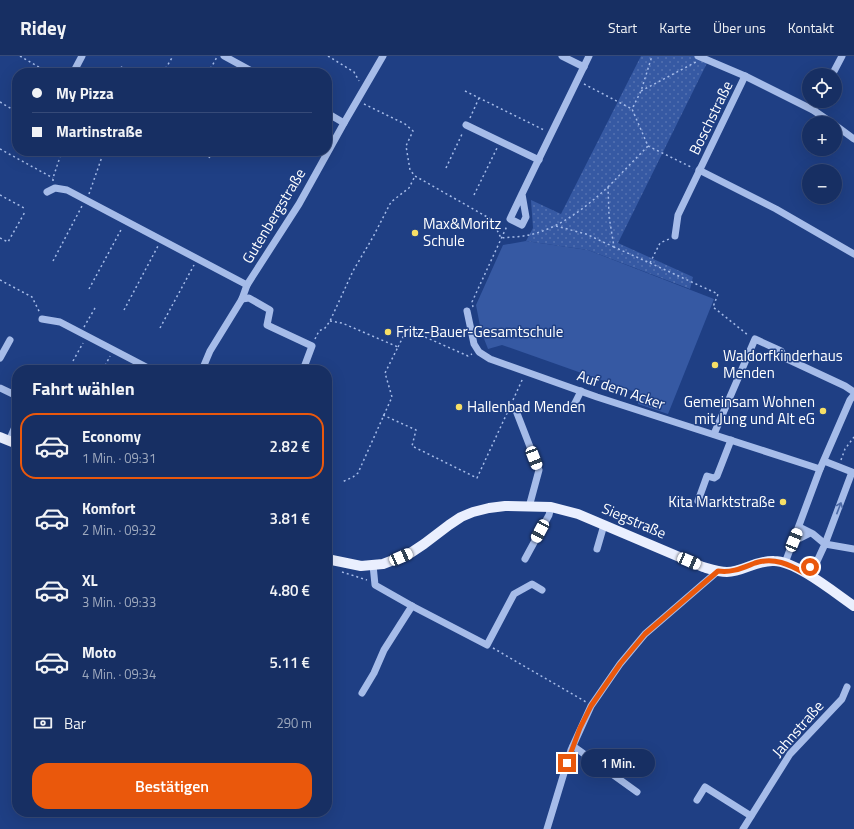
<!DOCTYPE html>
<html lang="de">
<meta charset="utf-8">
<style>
:root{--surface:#172f63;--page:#203769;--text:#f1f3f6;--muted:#9ea9be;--line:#364a78;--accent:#ea580c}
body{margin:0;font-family:"Titillium Web",sans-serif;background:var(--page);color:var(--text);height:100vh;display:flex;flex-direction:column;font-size:15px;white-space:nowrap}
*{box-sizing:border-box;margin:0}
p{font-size:13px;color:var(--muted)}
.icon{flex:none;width:22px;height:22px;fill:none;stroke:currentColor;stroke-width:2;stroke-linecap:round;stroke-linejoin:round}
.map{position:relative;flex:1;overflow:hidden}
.sheet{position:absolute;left:12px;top:309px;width:320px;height:452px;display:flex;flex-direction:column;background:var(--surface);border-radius:16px;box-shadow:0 4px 16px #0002,0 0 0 1px var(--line)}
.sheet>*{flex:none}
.banner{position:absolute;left:12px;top:12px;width:320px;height:88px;border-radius:16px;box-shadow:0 4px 16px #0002,0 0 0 1px var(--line);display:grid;align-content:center;height:88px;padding:0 20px;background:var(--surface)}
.buttons{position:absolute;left:802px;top:12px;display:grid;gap:8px}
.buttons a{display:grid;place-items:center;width:40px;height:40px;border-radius:50%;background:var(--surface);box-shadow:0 4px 16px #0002,0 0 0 1px var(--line);font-size:20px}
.end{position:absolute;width:18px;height:18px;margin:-9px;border:5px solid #ea580c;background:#fff;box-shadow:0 0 0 2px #fff}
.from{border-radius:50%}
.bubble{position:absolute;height:28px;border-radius:14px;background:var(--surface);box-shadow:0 4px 16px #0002,0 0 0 1px var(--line);font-size:13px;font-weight:600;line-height:28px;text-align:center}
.car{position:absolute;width:12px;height:24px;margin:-12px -6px;border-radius:5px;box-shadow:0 0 3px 1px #0007;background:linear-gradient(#fff 24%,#345 0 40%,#fff 0 76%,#345 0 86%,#fff 0)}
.banner b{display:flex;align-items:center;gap:14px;height:38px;font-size:15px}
.banner b+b{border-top:1px solid var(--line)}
.banner i{width:10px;height:10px;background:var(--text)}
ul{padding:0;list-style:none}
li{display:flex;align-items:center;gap:12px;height:66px;margin:0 8px 6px;padding:0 12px;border:2px solid transparent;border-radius:16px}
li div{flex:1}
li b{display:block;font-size:15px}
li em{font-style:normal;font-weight:600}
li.current{border-color:var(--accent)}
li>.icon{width:36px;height:36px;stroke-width:1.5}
h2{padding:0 20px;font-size:18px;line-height:48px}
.pay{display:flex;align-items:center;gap:10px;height:44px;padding:0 20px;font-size:15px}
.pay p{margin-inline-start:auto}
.primary-button{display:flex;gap:8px;margin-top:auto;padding:8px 20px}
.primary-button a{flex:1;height:46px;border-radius:16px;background:var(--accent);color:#fff;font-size:16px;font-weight:600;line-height:46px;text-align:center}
header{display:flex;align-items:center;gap:24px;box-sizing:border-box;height:56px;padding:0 20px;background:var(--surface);border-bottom:1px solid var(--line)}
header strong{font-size:19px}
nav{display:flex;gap:22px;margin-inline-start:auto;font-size:14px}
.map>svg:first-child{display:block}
</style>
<header>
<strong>Ridey</strong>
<nav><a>Start</a><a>Karte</a><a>Über uns</a><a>Kontakt</a></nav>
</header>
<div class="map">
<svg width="854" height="773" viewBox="0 0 854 773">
<defs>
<pattern id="park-dots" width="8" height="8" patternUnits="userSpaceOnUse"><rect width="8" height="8" fill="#3659a3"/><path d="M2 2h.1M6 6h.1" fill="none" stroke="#5472b1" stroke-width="1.8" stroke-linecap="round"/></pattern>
</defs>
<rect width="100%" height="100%" fill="#1f3f84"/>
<polygon fill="#3659a3" points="526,185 588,194 714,243 668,358 638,348 638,337 502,289 488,293 481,275 476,249 503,189"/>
<polygon fill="url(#park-dots)" points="641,0 698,0 708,5 618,187 693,221 690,233 588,194 526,185 533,172 531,144 561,158"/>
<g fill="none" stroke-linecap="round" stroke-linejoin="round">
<g stroke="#a6bce9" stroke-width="1.5" stroke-dasharray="2 3" stroke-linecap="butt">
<polyline points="20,0 49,17"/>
<polyline points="328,0 354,16 359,25"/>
<polyline points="119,17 122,10"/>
<polyline points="163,17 173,0"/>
<polyline points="208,17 217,1"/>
<polyline points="584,28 632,53"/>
<polyline points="465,35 544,74"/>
<polyline points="641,35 696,6"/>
<polyline points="0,46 17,56"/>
<path d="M364,48L405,68L413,75L406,90L410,114L415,120L489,162L494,168L501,182C510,181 520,181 529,179C560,172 585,152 608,131L609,160L614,191L650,207L660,187L669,183"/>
<polyline points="470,62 479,42"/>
<polyline points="648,90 693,112"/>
<polyline points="0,93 53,122"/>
<polyline points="209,102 213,95"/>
<polyline points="446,112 463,76"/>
<polyline points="53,125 53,122 62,95"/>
<polyline points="608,131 648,90 632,53 641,35 652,0"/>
<polyline points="89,138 104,95"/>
<polyline points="0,139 26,153"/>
<polyline points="474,139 497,92"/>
<polyline points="556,170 586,178 614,191"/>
<polyline points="0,182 8,186 25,156"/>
<polyline points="53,205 82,150"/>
<polyline points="650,207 718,238 713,251 748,279"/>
<polyline points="0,224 32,241 40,257"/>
<polyline points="89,233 122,172"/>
<polyline points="473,251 472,246 507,170"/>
<polyline points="124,254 158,190"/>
<polyline points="330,265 342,267 398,291 385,317 392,341 358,417 353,421 342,426"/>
<polyline points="84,271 95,252"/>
<polyline points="160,272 194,209"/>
<polyline points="315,283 319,275 325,272 330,265 353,215 373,181 391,146 409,132 415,120"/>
<polyline points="398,291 407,273 468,300 472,298"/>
<polyline points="73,305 83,287"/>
<polyline points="103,314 110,300"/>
<polyline points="513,344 523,322"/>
<polyline points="383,359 416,374 412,390 477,422 508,355"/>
<polyline points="841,404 845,393 854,381"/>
<polyline points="342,516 367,524"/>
<polyline points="493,592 586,646"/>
</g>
<g stroke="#a6bce9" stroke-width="7">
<polyline points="224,0 255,17"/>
<polyline points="562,0 584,11"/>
<polyline points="698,0 745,20 813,54 832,67"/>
<polyline points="73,17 82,0"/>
<polyline points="832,19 842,0"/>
<polyline points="813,54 818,45"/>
<polyline points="327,57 344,67"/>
<polyline points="466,69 539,104"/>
<polyline points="835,69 854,83"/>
<polyline points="699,114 776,153 854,198"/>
<polyline points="47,136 55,132 67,134 247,229"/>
<path d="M522,138L526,161L522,169L510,163C536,108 563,54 589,0"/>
<polyline points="675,180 678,159 745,20"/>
<polyline points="242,243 249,242 270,254 267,269 312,290 303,314"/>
<polyline points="467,255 474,288 479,296 490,303 597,341 820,413"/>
<polyline points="42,263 60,266 152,314"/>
<polyline points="0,302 10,284"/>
<polyline points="202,314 210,295 242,243 247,229 299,148 344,67 383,0"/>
<polyline points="0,332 17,340"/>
<polyline points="573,351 581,335"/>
<polyline points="515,352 539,414 529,451"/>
<polyline points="714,378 755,283 781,295 785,302 845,330 854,336"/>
<polyline points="9,385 15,371 17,372"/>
<polyline points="824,405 852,416 825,488 854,493"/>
<polyline points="698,445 707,420 714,422 717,420 731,384"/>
<polyline points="799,471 813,478 825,488 813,514 806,518"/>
<polyline points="800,482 808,478"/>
<polyline points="597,493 604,469"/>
<polyline points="525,503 549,459 551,451"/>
<polyline points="785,507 820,413 850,344 854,339"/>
<polyline points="373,509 375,529 412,550 487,589 514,538 532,528 542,534"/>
<polyline points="362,637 374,617 384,594 412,550"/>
<polyline points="573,690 637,736"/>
<polyline points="697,744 705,731 751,760"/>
<polyline points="547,773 571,694 591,650 620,608 645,578 718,515"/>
<polyline points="743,773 790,698 842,643 847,631"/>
</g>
<g stroke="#eaeffe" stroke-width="10">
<polyline points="0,381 17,388"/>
<path d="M327,503L361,510L383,508L409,498L424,488L449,469L461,461L473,456L489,452L505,450L551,451L578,458L703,511C710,513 719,516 727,516C743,516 756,504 774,505C796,505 835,537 854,550"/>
</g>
</g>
<defs><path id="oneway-shaft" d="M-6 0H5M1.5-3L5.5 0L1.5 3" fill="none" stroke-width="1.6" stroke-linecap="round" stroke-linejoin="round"/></defs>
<use stroke="#4e6ba7" href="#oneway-shaft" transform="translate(839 452) rotate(-69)"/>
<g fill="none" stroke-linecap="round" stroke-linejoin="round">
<path stroke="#ea580c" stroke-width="5" d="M567,707L580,672L591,650L620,608L645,578L718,515C732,517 742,512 755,507C774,501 789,508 806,518L810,511"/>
</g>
<g fill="#f7df66" stroke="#1f3f84" stroke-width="1.5">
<circle cx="415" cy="177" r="4"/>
<circle cx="388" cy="276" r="4"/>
<circle cx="715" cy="309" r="4"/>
<circle cx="459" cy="351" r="4"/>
<circle cx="823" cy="355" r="4"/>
<circle cx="783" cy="446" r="4"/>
</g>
<g text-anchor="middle" stroke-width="3" stroke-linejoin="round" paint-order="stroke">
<g font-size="15" fill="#fff" stroke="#1f3f84">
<text transform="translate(711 62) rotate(-64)" y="5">Boschstraße</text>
<text transform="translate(274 160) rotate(-59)" y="5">Gutenbergstraße</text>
<text transform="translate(621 334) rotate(19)" y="5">Auf dem Acker</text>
<text transform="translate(634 465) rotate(23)" y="5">Siegstraße</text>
<text transform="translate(798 673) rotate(-49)" y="5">Jahnstraße</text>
</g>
<g font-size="15" fill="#fff" stroke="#1f3f84" text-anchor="start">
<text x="423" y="173">Max&amp;Moritz<tspan x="423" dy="17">Schule</tspan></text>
<text x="396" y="281">Fritz-Bauer-Gesamtschule</text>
<text x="723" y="305">Waldorfkinderhaus<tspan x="723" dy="17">Menden</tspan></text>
<text x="815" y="351" text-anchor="end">Gemeinsam Wohnen<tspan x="815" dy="17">mit Jung und Alt eG</tspan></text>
<text x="467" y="356">Hallenbad Menden</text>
<text x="775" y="451" text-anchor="end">Kita Marktstraße</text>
</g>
</g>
</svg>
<div class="buttons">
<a><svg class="icon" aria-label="locate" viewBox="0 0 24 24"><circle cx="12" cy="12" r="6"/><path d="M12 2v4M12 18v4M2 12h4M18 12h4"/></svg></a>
<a>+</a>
<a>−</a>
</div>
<i class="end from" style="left:810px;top:511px"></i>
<i class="end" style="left:567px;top:707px"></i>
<div class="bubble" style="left:581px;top:693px;width:74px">1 Min.</div>
<i class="car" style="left:534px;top:402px;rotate:159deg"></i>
<i class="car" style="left:540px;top:475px;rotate:208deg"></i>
<i class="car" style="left:794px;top:484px;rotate:22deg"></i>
<i class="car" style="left:401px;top:501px;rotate:66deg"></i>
<i class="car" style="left:689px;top:505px;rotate:113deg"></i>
<div class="banner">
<b><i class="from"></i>My Pizza</b>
<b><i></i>Martinstraße</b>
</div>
<section class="sheet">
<h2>Fahrt wählen</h2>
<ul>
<li class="current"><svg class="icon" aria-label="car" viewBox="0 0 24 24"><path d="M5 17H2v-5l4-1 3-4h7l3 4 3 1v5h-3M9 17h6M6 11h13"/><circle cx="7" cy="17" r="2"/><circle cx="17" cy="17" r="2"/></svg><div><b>Economy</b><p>1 Min. · 09:31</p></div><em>2.82 €</em></li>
<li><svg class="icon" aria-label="car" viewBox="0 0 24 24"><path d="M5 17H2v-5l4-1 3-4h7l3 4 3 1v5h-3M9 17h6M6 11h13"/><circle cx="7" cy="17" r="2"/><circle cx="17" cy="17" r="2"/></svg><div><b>Komfort</b><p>2 Min. · 09:32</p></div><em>3.81 €</em></li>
<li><svg class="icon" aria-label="car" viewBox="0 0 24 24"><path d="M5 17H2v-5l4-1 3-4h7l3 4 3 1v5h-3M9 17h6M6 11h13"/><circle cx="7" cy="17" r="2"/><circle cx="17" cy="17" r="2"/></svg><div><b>XL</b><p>3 Min. · 09:33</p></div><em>4.80 €</em></li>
<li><svg class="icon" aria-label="car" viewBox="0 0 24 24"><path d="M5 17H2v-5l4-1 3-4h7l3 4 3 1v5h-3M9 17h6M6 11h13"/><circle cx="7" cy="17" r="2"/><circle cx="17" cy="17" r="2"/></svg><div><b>Moto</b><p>4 Min. · 09:34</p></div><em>5.11 €</em></li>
</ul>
<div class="pay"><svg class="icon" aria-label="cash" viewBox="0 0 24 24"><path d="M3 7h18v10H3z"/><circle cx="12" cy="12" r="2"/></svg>Bar<p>290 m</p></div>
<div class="primary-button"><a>Bestätigen</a></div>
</section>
</div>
